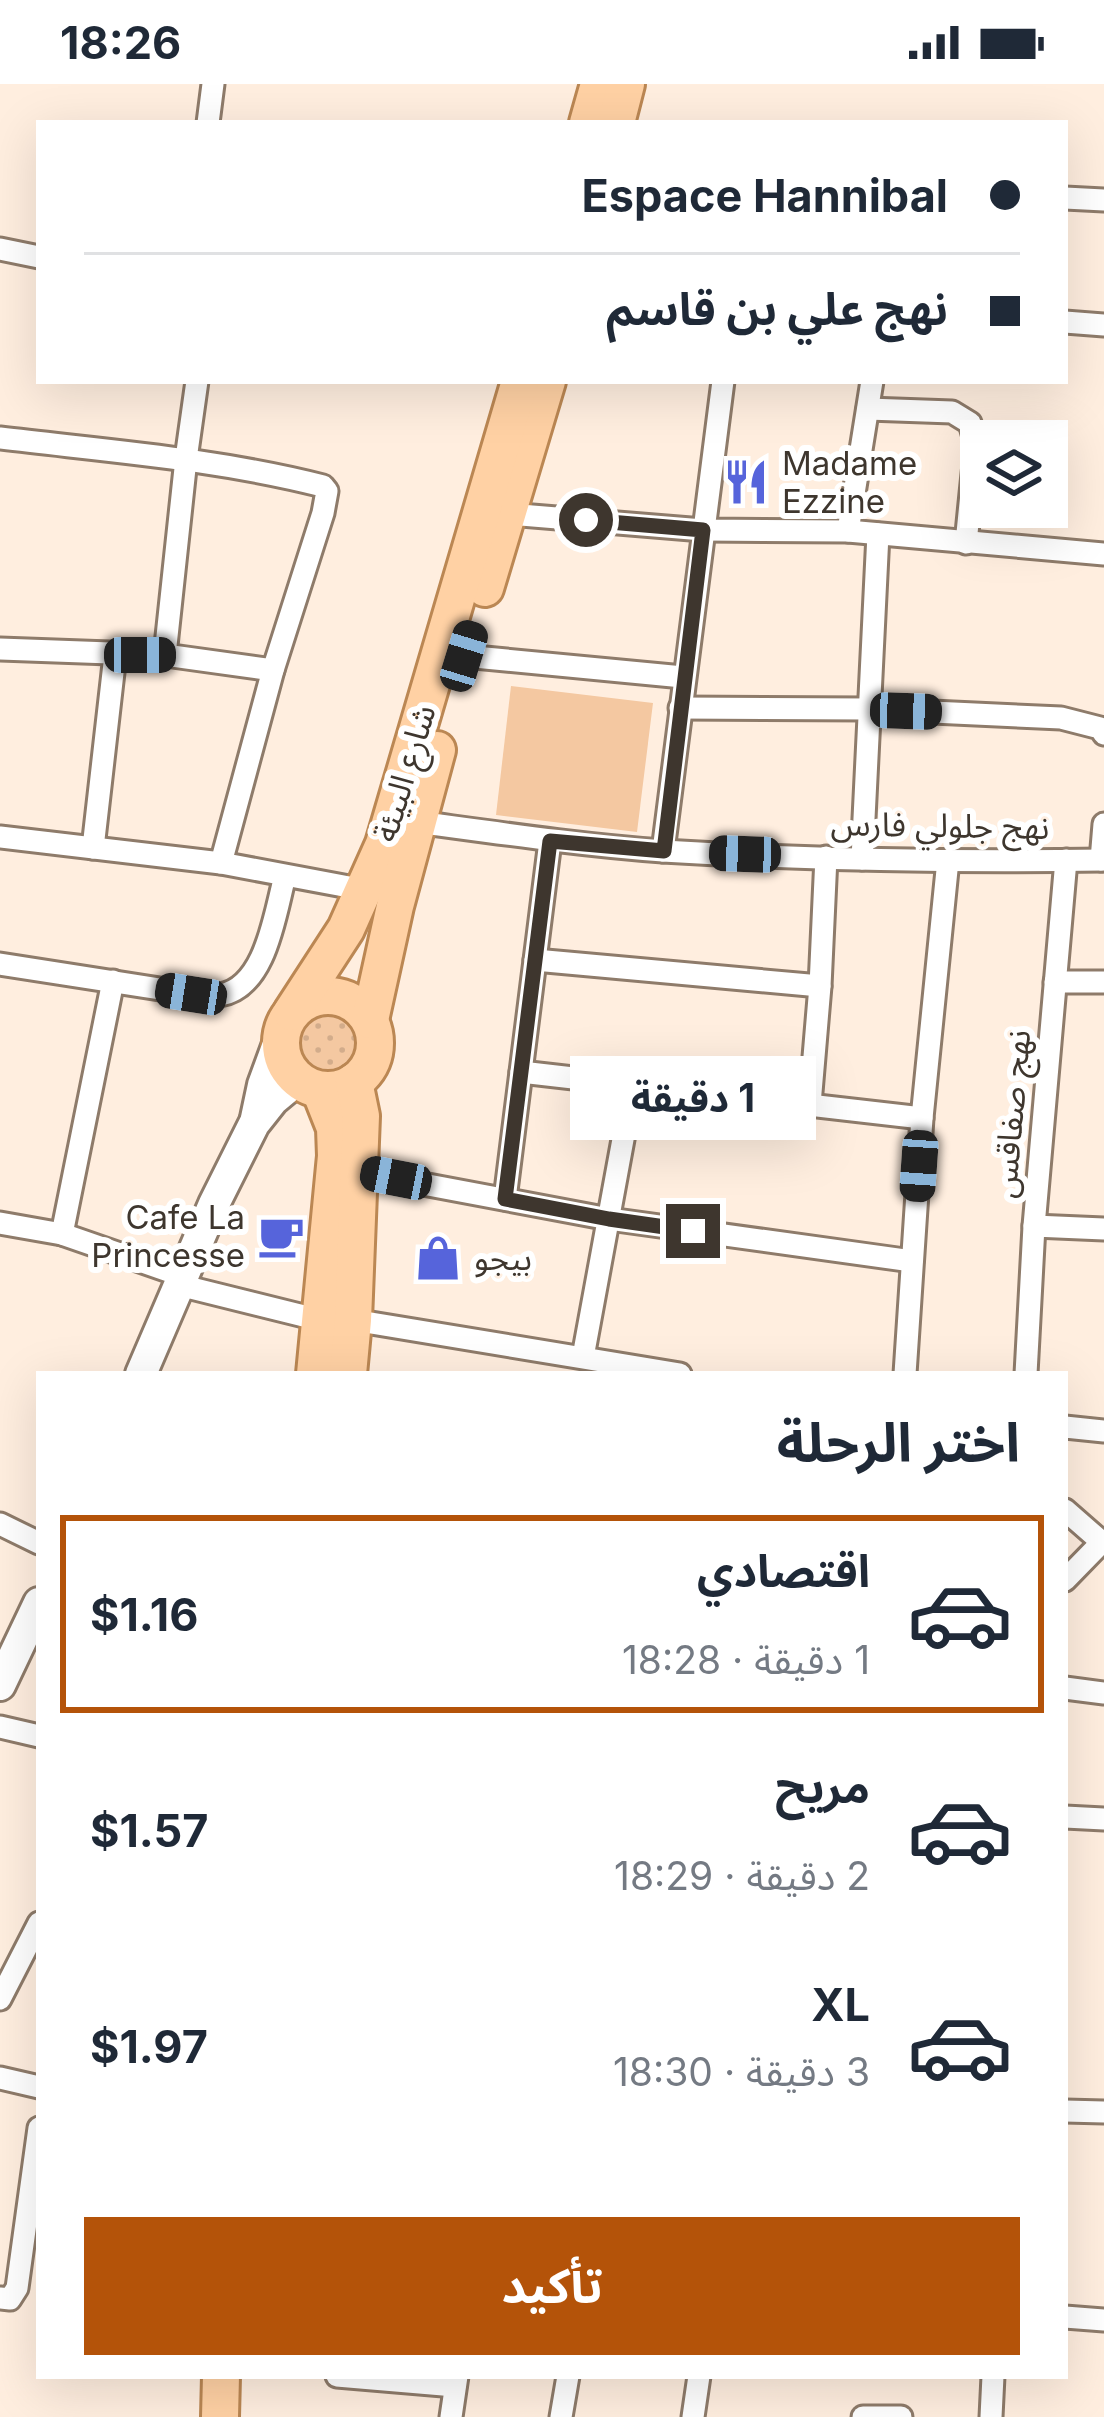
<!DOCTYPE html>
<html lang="ar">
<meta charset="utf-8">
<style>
:root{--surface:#fff;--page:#f6f6f7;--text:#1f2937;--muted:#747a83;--line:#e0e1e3;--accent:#b45309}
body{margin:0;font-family:Inter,"Noto Sans Arabic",sans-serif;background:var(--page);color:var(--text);direction:rtl;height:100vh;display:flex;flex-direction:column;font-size:45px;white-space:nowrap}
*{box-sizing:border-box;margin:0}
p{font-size:39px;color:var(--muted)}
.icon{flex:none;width:66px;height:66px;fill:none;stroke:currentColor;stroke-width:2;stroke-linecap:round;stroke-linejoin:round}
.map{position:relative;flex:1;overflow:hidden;direction:ltr}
.sheet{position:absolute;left:36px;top:1287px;width:1032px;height:1008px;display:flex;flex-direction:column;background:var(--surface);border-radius:0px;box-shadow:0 12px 48px #0002;direction:rtl}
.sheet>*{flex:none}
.guide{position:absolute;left:36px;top:36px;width:1032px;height:264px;border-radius:0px;box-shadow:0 12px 48px #0002;direction:rtl;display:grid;align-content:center;height:264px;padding:0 48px;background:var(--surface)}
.fabs{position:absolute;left:960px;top:336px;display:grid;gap:24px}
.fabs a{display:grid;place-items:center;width:108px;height:108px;border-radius:0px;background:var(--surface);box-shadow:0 12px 48px #0002;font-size:60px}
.end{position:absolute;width:54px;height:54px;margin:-27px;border:15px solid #3e362e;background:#fff;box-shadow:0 0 0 6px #fff}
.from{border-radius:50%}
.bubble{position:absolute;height:84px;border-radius:0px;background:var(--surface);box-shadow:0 12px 48px #0002;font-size:39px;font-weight:700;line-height:84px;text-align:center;direction:rtl}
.car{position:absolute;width:36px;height:72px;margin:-36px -18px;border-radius:15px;box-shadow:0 0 9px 3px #0007;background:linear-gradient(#222 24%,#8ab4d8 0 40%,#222 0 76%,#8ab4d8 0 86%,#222 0)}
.guide b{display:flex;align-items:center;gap:42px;height:114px;font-size:45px}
.guide b+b{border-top:3px solid var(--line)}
.guide i{width:30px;height:30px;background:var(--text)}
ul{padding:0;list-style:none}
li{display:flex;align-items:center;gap:36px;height:198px;margin:0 24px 18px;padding:0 24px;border:6px solid transparent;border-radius:0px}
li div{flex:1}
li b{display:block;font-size:45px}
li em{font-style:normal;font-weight:700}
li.current{border-color:var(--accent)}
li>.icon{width:108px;height:108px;stroke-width:1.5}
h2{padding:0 48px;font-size:54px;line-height:144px}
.primary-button{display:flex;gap:24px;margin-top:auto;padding:24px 48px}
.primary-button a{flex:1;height:138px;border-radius:0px;background:var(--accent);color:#fff;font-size:48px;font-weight:700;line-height:138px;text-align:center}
.status{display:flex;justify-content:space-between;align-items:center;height:84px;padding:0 60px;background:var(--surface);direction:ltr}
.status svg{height:33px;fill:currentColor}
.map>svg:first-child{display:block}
</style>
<div class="status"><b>18:26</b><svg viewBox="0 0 49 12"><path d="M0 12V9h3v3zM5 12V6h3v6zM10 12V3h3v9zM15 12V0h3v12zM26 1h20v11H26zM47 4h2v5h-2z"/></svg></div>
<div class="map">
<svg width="1104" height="2333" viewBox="0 0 1104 2333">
<defs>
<pattern id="grass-dots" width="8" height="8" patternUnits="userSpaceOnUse" patternTransform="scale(3)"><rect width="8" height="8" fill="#f4c8a1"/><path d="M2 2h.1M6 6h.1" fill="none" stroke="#d2ac8b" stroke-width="1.8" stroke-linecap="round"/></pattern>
</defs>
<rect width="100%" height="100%" fill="#ffeedf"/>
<circle fill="url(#grass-dots)" cx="329" cy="961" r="35"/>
<polygon fill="#f4c8a1" points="511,602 653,619 637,748 496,731"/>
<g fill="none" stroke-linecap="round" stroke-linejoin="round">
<g stroke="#8e7b6a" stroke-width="27">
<g id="street">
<polyline points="208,39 213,0"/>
<polyline points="1065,114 1104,116"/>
<polyline points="0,165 39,173"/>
<polyline points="1065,238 1104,241"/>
<polyline points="868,325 952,328 970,339 976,360 966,459"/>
<path d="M0,354C108,367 217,375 323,402L327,407L323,429L273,586L221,779"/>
<polyline points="508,430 703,446 848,447 1104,470"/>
<polyline points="848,447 872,297"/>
<polyline points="0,565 165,571 273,586"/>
<polyline points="165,571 186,375 197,297"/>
<polyline points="464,572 683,593"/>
<polyline points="680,624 868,625 1061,634 1100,644 1104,650"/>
<path d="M417,738C499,749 581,761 663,767C810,776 957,778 1104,776"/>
<polyline points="0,753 221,779 365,806"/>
<polyline points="93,764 115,571"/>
<polyline points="663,767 723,297"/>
<polyline points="862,775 878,450"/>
<polyline points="1101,776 1104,740"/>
<polyline points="535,876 820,902"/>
<path d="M0,880L192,910C201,911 211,913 220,911C266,904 275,829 285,792"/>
<polyline points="1055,898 1104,898"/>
<polyline points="521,988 922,1034"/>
<polyline points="810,1020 820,902 826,773"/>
<polyline points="359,1088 609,1135 912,1177"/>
<polyline points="505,1115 550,757"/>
<polyline points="0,1139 62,1150 183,1192"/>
<polyline points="1034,1142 1104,1145"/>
<polyline points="62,1150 113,897"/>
<polyline points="179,1201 320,1236"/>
<polyline points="353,1236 680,1290"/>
<polyline points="583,1273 633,1001"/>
<polyline points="905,1290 922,1034 948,776"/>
<polyline points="1026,1290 1034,1142 1066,776"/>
<polyline points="1065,1343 1104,1347"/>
<polyline points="1065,1426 1104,1460"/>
<polyline points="0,1440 39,1459"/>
<polyline points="1065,1496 1101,1459"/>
<polyline points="1065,1604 1104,1609"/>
<polyline points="0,1643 39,1652"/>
<polyline points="1065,1733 1104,1735"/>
<polyline points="0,1915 39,1839"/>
<polyline points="0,1994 39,2003"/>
<polyline points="1065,2027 1104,2028"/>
<polyline points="0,2214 10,2215 17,2204 39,2044"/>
<polyline points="1065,2233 1104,2236"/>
<polyline points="337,2292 455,2302"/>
<polyline points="451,2333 457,2292"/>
<polyline points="561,2333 568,2292"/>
<polyline points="693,2333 699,2292"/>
<polyline points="863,2333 901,2333"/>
<polyline points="991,2333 993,2292"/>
</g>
</g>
<g stroke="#8e7b6a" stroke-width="36">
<g id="secondary">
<polyline points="256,1034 263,1001 282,949"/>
<polyline points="141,1290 214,1120 254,1040 273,1016 291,1001 305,1000"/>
<polyline points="0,1601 39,1519"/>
</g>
</g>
<g stroke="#bb8753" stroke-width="42">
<g id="primary">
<polyline points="588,39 599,0"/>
<polyline points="616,39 626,0"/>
<polyline points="485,504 547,297"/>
<circle cx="328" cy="959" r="47"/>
<polyline points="292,928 346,845 384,760 520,297"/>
<polyline points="370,936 395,822 437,666"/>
<polyline points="315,1290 336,1072 335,1044 320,1006"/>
<polyline points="348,1290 353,1236 361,1032 354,998"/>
<polyline points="220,2333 221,2292"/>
</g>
</g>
<use href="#street" stroke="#fff" stroke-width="21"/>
<use href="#secondary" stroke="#fff" stroke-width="30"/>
<use href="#primary" stroke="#ffd1a4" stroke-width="36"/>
</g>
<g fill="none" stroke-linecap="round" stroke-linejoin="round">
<polyline stroke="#3e362e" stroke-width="15" points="586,436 703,446 664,767 550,757 505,1115 609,1135 693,1147"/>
</g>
<defs>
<g id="restaurant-bare" transform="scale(3.6)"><path d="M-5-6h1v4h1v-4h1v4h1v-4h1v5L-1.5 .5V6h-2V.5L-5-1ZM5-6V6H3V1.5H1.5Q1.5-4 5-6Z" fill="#5664db" stroke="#fff" stroke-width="2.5" paint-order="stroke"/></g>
<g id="cafe-bare" transform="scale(3.6)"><path d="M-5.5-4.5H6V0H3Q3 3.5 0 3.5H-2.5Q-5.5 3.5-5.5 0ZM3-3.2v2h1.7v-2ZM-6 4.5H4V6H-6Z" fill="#5664db" stroke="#fff" stroke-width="2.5" paint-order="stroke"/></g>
<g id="shop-bare" transform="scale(3.6)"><path d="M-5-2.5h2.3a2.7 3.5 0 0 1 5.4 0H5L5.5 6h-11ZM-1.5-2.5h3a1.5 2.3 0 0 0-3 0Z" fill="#5664db" stroke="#fff" stroke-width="2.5" paint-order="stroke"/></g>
</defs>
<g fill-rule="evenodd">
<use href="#restaurant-bare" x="746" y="398"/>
<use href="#cafe-bare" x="281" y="1152"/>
<use href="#shop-bare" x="438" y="1174"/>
</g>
<g text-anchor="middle" stroke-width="12" stroke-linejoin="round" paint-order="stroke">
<g font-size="33" fill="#3e362e" stroke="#fff" text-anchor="start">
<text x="782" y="391">Madame<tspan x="782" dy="38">Ezzine</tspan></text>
<text x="245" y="1145" text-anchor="end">Cafe La<tspan x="245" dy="38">Princesse</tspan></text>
<text x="474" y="1186">بيجو</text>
</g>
<g font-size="33" fill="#3e362e" stroke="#fff">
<text transform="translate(404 689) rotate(-73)" y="12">شارع البيئة</text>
<text transform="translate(940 741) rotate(1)" y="12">نهج جلولي فارس</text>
<text transform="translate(1011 1030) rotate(-85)" y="12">نهج صفاقس</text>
</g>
</g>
</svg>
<div class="fabs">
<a><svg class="icon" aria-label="layers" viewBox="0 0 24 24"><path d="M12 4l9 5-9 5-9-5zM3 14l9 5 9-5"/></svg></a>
</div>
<i class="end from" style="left:586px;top:436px"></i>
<i class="end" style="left:693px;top:1147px"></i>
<div class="bubble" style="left:570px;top:972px;width:246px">1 دقيقة</div>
<i class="car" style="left:140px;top:571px;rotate:90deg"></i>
<i class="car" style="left:464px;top:572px;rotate:17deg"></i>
<i class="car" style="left:906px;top:627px;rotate:92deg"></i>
<i class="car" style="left:745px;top:770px;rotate:272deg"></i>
<i class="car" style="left:191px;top:910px;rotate:279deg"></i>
<i class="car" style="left:919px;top:1082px;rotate:184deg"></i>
<i class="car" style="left:396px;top:1094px;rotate:281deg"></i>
<div class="guide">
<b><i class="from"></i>Espace Hannibal</b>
<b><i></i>نهج علي بن قاسم</b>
</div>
<section class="sheet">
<h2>اختر الرحلة</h2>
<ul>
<li class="current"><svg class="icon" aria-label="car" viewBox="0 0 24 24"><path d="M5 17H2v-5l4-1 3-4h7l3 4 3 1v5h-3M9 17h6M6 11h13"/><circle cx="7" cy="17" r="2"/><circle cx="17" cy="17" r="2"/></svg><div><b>اقتصادي</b><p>1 دقيقة · 18:28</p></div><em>$1.16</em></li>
<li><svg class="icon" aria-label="car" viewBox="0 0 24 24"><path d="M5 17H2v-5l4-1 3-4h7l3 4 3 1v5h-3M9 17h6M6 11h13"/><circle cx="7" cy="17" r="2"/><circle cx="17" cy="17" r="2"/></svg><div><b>مريح</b><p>2 دقيقة · 18:29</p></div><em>$1.57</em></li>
<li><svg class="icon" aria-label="car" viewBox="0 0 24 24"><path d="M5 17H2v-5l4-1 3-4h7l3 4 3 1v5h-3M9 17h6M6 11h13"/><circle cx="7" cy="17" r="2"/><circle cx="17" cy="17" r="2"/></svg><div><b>XL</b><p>3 دقيقة · 18:30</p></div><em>$1.97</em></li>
</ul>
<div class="primary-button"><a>تأكيد</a></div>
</section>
</div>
